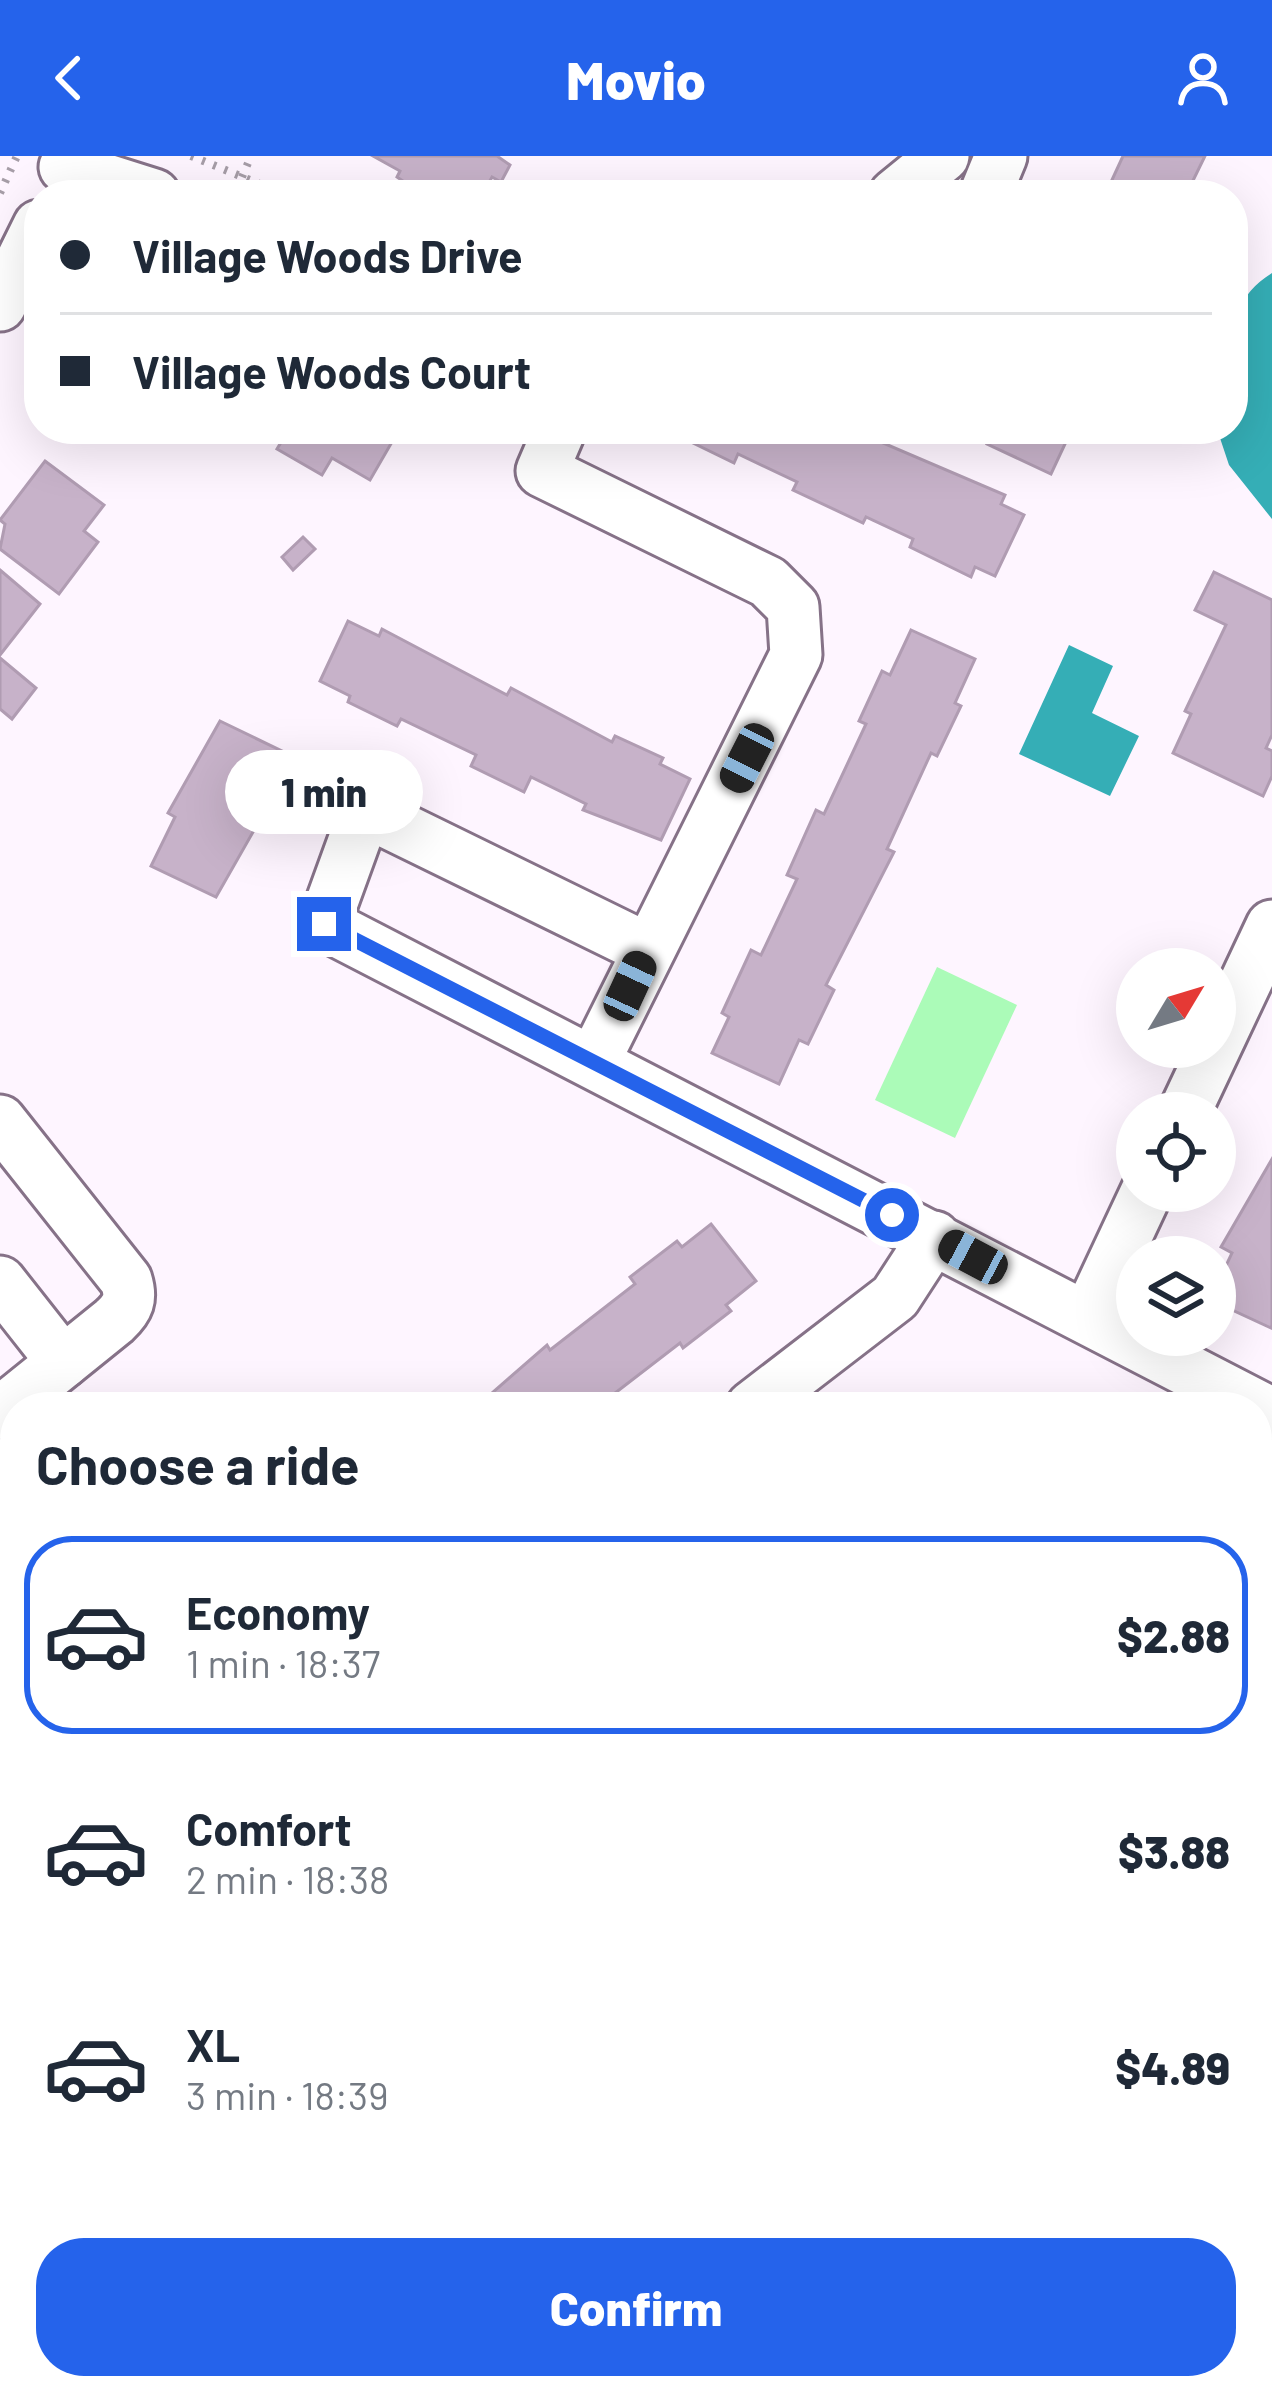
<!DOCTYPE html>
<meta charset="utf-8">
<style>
:root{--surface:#fff;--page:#f6f6f7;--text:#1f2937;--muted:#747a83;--line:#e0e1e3;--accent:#2563eb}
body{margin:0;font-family:Barlow,sans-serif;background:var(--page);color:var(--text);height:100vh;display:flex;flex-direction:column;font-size:45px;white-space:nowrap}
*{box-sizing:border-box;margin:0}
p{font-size:39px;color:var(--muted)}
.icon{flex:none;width:66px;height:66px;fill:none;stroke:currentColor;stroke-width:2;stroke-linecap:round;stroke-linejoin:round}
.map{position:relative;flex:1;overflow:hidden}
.drawer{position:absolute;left:0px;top:1236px;width:1272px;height:1008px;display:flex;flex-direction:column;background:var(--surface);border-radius:48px 48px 0 0;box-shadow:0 12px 48px #0002}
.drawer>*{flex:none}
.top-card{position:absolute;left:24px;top:24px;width:1224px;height:264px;border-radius:48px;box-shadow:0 12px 48px #0002;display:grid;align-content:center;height:264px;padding:0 36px;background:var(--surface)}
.needle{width:78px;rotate:52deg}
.buttons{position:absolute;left:1116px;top:792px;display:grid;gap:24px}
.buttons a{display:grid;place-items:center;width:120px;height:120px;border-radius:50%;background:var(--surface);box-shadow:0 12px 48px #0002;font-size:60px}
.end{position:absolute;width:54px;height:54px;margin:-27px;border:15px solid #2563eb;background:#fff;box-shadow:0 0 0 6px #fff}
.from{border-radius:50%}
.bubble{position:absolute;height:84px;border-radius:42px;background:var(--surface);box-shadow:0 12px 48px #0002;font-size:39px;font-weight:800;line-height:84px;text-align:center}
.car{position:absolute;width:36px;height:72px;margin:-36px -18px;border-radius:15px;box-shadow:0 0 9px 3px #0007;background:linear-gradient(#222 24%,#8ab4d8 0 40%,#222 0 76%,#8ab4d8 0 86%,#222 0)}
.top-card b{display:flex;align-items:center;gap:42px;height:114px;font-size:45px}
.top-card b+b{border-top:3px solid var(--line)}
.top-card i{width:30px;height:30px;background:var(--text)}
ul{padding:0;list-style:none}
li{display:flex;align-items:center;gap:36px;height:198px;margin:0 24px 18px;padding:0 12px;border:6px solid transparent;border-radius:48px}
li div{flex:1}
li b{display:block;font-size:45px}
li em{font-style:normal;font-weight:800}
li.active{border-color:var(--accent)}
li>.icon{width:108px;height:108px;stroke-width:1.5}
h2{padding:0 36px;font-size:54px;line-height:144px}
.button{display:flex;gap:24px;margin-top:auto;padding:24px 36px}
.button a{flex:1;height:138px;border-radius:48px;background:var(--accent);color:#fff;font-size:48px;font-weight:800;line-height:138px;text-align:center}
header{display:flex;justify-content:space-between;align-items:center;height:156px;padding:0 36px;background:var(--accent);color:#fff;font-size:54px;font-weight:800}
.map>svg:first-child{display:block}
</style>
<header><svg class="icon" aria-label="back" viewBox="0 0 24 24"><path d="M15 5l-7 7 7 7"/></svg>Movio<svg class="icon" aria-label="person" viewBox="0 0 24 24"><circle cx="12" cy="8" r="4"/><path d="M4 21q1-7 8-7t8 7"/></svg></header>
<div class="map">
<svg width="1272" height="2244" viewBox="0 0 1272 2244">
<rect width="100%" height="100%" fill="#fef5ff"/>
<g fill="#abfbb8">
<polygon points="937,811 1017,849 955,982 875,944"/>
<polygon points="1272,1981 1272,2244 933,2244 952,2229 1257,2229 1257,1992"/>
</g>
<g fill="#35aeb6">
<path d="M1272,117V363L1229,309L1217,273H1233C1233,212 1215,152 1272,117Z"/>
<polygon points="1069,489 1113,510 1092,557 1139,580 1110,640 1019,598"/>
</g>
<g fill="#c7b2c9" stroke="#b09cb2" stroke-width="3">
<polygon points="373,0 497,0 510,9 501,26 492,21 482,39 423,39 397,21 400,15"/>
<polygon points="1123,0 1205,0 1186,39 1105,39"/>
<polygon points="289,273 386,273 396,279 370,324 332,302 322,319 277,293"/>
<polygon points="687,273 869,273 886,281 883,287 1005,339 1001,348 1024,359 995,420 975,411 971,421 910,391 913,383 866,361 863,367 793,334 797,326 738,298 734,307 687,284 691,275"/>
<polygon points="994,273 1072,273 1051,318 987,288"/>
<polygon points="45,305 104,349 84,375 98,386 59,438 0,393 5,368 0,364"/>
<polygon points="303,381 315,393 293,414 282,401"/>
<polygon points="0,414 40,448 0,499"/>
<polygon points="1214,416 1272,444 1272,579 1266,592 1272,595 1272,620 1263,640 1173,597 1191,558 1185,555 1226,469 1195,454"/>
<polygon points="348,465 379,480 382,473 507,539 511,532 612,586 615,580 663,602 660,608 690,623 661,684 583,654 586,648 531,621 524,636 471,610 476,599 401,563 397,570 348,546 350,540 320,525"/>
<polygon points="911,474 975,503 955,547 961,550 937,600 931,597 887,693 894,696 826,829 834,834 808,888 799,884 779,928 712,897 729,861 722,857 751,794 761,799 797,723 787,719 816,654 824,658 866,568 859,565 882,515 890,519"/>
<polygon points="0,502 36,532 12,563 0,553"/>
<polygon points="220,565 286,597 259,652 265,655 216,741 151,710 175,661 168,657"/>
<polygon points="1272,1003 1272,1169 1271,1172 1215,1146 1215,1133 1232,1097 1221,1091"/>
<polygon points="711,1068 756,1125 726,1149 731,1155 683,1192 680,1187 597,1251 476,1251 547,1189 550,1194 635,1128 630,1121 677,1085 682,1091"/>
<polygon points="1257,1350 1272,1357 1272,1438 1257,1433"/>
<polygon points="11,1820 15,1919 0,1930 0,1828"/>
<polygon points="426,2229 558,2229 539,2244 407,2244"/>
</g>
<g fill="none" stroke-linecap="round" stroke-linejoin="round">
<g stroke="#867288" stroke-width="57">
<g id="minor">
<polyline points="65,11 154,39"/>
<polyline points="895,39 943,0"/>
<polyline points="985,39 1001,0"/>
<polyline points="0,149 39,70"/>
<polyline points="560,273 542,315 768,426 793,451 796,499 594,905"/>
<polyline points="647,793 365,655 324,768 1272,1258"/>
<polyline points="1184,957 1272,770"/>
<path d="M0,965L126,1124C132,1143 128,1152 114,1165L0,1257"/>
<polyline points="0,1126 63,1206"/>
<polyline points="1088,1161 1147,1035"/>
<polyline points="752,1251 895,1141 934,1081"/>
<polyline points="0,2053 15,2041"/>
<polyline points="0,2213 25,2244"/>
<polyline points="199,2229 203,2244"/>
<polyline points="284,2244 302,2229"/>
</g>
</g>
<g stroke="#867288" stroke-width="69">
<g id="major">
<polyline points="1257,1867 1272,1855"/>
<polyline points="775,2244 794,2229"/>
</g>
</g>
<g stroke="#a69da7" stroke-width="8" stroke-dasharray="3 9" stroke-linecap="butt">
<polyline points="191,0 287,39"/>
<polyline points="242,21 251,0"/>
<polyline points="0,37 17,0"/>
</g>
<use href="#minor" stroke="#fff" stroke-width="51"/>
<use href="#major" stroke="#fff" stroke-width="63"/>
</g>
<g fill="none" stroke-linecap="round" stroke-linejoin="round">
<polyline stroke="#2563eb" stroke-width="15" points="324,768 892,1059"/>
</g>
</svg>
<div class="buttons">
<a><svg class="needle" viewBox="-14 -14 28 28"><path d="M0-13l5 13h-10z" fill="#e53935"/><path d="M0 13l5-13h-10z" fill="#747a83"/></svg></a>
<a><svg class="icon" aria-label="locate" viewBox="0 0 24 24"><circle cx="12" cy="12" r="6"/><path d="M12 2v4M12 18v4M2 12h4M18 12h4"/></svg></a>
<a><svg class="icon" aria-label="layers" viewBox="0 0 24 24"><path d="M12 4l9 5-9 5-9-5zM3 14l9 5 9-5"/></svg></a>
</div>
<i class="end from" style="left:892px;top:1059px"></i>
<i class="end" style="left:324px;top:768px"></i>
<div class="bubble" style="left:225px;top:594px;width:198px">1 min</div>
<i class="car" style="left:747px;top:602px;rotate:207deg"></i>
<i class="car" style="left:630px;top:830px;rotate:25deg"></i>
<i class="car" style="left:973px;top:1101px;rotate:298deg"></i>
<div class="top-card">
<b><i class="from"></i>Village Woods Drive</b>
<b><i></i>Village Woods Court</b>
</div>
<section class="drawer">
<h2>Choose a ride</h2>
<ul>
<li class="active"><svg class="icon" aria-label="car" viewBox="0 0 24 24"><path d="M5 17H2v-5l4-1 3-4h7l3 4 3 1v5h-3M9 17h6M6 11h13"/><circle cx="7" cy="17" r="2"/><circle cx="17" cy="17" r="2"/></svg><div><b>Economy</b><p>1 min · 18:37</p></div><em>$2.88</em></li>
<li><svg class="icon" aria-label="car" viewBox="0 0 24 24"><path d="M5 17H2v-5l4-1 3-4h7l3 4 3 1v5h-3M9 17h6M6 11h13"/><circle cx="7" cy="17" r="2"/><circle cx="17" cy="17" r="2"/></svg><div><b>Comfort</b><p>2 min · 18:38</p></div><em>$3.88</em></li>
<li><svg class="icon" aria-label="car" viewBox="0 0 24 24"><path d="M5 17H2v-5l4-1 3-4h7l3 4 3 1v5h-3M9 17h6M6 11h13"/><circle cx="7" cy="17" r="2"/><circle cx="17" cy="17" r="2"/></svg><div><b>XL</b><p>3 min · 18:39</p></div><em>$4.89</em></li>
</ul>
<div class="button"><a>Confirm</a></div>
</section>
</div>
